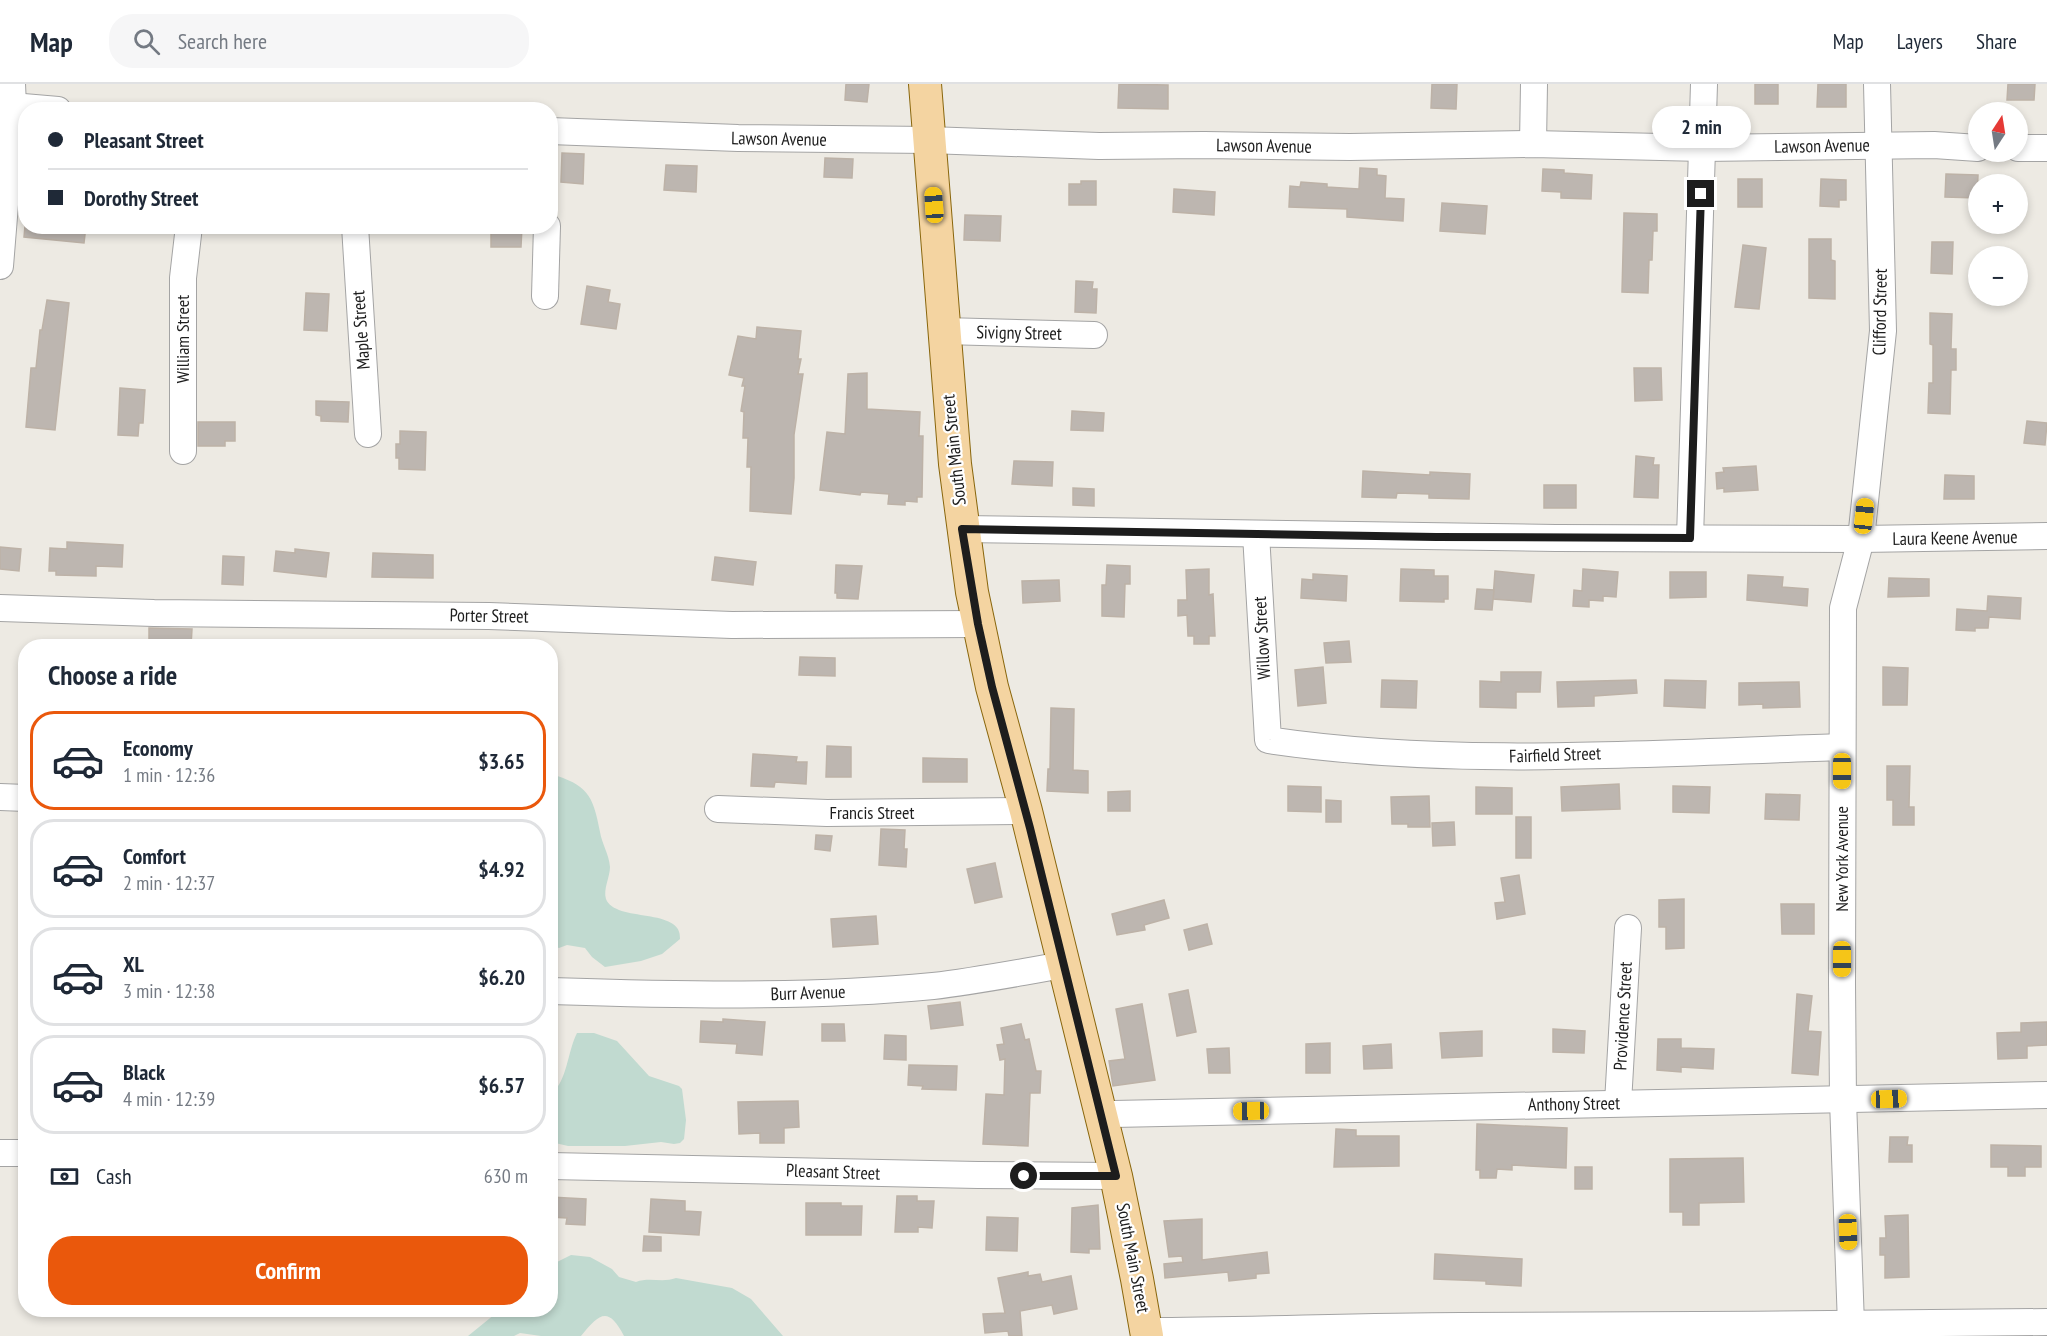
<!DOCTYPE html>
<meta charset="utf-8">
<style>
:root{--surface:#fff;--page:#f6f6f7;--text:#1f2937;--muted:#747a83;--line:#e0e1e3;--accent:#ea580c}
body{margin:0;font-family:"PT Sans Narrow",sans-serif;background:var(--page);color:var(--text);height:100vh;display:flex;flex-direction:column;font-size:22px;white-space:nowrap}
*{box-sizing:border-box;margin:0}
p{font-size:20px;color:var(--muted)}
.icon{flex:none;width:33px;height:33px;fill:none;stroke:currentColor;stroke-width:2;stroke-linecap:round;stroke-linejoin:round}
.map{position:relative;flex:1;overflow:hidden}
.details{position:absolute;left:18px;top:555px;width:540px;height:678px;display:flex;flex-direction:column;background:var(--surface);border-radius:24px;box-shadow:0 3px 9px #0003}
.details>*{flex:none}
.guide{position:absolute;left:18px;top:18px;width:540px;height:132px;border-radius:24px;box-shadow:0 3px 9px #0003;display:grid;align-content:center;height:132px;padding:0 30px;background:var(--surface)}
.needle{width:39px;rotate:12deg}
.buttons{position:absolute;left:1968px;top:18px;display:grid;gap:12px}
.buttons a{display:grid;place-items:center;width:60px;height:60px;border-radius:50%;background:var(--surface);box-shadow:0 3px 9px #0003;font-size:30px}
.end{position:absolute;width:27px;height:27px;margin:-14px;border:8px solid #1d1d1d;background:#fff;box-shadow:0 0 0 3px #fff}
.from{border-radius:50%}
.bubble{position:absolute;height:42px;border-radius:21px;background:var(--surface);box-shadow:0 3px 9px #0003;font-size:20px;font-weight:600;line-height:42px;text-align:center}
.car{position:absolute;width:18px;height:36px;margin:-18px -9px;border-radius:8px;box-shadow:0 0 4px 2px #0007;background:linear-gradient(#f5c518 24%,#345 0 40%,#f5c518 0 76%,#345 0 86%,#f5c518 0)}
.guide b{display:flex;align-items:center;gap:21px;height:57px;font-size:22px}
.guide b+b{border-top:2px solid var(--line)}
.guide i{width:15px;height:15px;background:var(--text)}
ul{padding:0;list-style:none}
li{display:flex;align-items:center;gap:18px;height:99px;margin:0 12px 9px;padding:0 18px;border:3px solid var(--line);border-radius:24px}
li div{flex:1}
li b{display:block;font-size:22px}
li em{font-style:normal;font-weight:600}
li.current{border-color:var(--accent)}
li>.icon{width:54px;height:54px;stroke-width:1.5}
h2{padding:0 30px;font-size:27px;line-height:72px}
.pay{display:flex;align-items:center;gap:15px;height:66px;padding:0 30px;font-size:22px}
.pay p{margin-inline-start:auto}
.primary-button{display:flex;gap:12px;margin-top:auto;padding:12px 30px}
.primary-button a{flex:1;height:69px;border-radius:24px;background:var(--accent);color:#fff;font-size:24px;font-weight:600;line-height:69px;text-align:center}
header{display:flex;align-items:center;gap:36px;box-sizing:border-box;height:84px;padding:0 30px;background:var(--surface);border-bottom:2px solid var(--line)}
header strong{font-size:28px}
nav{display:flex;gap:33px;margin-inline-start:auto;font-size:21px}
.search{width:420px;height:54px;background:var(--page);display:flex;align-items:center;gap:15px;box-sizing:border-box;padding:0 21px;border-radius:24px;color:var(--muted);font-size:22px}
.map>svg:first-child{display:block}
</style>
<header>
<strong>Map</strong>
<div class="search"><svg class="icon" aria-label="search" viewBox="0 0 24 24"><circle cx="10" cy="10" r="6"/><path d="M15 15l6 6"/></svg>Search here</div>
<nav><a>Map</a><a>Layers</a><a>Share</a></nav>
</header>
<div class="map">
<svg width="2047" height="1252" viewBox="0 0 2047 1252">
<rect width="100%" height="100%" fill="#edeae3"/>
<g fill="#c1dad0">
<path d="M551,690C587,701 593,710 600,748C602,760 609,770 610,783C610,793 603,805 606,815C615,839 683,823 680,855L662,870L641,877L605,883L592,873L585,864L567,861L559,864L551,861V811L556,786L551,773Z"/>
<path d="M577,949H594L617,957L649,992L679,1002L682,1005L686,1036L684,1055L680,1059L674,1060L661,1058L625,1062H568L551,1058V1011C568,995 567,969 577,949Z"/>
<path d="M571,1171L590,1173L612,1185L619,1193L636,1198C649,1193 663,1199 676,1194L732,1204L751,1215L783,1252H624C608,1221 599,1230 581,1252H541L520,1249L514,1252H468L500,1226H550L551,1181Z"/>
</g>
<g fill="#bdb6b0" stroke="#bdb2a7" stroke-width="1.5">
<polygon points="846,0 869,0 867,18 845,16"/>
<polygon points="1119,0 1168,1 1168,25 1118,24"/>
<polygon points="1432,0 1457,0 1456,25 1431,24"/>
<rect x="1755" y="0" width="23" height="20"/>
<polygon points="1818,0 1846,0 1846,23 1817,23"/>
<polygon points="2008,0 2035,0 2034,16 2007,16"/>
<polygon points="562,69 584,70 583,100 561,98"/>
<polygon points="825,74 853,75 852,94 824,93"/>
<polygon points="666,81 697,82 696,108 664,106"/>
<polygon points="1360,84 1377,85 1377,91 1386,92 1385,114 1404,115 1403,137 1347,133 1347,125 1289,123 1290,102 1300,103 1301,98 1327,100 1327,103 1359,105"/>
<polygon points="1543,85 1564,86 1564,89 1592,91 1591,115 1561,114 1561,108 1542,107"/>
<polygon points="1946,90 1978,91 1977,114 1945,113"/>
<rect x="1738" y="95" width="24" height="28"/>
<polygon points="1821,95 1846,96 1846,116 1839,116 1839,123 1820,122"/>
<polygon points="1081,97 1096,97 1096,121 1069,121 1069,100 1081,100"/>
<polygon points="1174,105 1215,108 1214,131 1173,128"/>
<polygon points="1442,119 1487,122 1485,150 1440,147"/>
<polygon points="1624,129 1657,130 1657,147 1653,147 1652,176 1649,176 1648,209 1622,208"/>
<polygon points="965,131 1001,132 1000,157 964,156"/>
<polygon points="25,142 86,142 84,159 24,153"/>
<polygon points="504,142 522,142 521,163 491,163 491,146 504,146"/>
<polygon points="1809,155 1831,155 1831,176 1835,177 1835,215 1809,214"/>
<polygon points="1932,158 1953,158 1952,190 1931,189"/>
<polygon points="1743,161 1766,164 1759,225 1735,223"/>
<polygon points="1076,197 1093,198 1092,205 1097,205 1096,229 1075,228"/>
<polygon points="587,202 610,206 608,218 620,220 616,245 581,240"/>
<polygon points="306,209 329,210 327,247 304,246"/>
<polygon points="47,216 69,219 55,346 26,343 31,284 36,284 40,246 42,246"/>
<polygon points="1930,229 1952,230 1951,265 1956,265 1956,286 1951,286 1950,330 1928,329 1929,299 1933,299 1933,261 1930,260"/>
<polygon points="757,243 801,247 798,275 801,275 798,290 803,290 794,351 794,394 791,430 750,427 751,383 747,383 748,354 743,354 744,328 741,327 745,302 742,302 744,294 729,291 738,252 756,255"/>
<polygon points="1634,284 1661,284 1662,316 1635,317"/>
<polygon points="867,289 867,325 920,328 919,352 923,352 922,413 917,413 917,418 905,417 905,421 888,420 889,410 861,408 860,411 820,406 827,348 845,350 848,290"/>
<polygon points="120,304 145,306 143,339 139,339 138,352 118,351"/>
<polygon points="316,317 349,318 348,338 321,337 321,332 316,331"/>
<polygon points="1072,327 1104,329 1103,347 1071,346"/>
<polygon points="2027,337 2047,339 2045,361 2024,359"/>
<polygon points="198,338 235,338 235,357 225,357 225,362 198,362"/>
<polygon points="400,347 426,348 425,386 399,385 399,374 396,374 396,360 400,360"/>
<polygon points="1636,372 1654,374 1653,381 1659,381 1658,414 1634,413"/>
<polygon points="1014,377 1053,378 1052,402 1012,400"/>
<polygon points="1756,382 1758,406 1724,408 1724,404 1717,405 1716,389 1724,388 1723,384"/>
<polygon points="1363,387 1430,391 1430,388 1470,390 1469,415 1429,414 1429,410 1397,409 1396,414 1362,413"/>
<polygon points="1945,391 1974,392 1974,415 1944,415"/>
<rect x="1544" y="401" width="32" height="23"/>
<polygon points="1073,404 1094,405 1094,422 1073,421"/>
<polygon points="67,458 123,461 122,483 96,482 96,492 56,491 56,487 49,487 50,464 67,465"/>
<polygon points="0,463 21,465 19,487 0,485"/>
<polygon points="295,465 329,469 326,493 274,487 276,467 295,469"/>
<polygon points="373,469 433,471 433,494 372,493"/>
<polygon points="223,472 244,473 243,501 222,500"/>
<polygon points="715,473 756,478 753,501 712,496"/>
<polygon points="836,481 862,482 858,515 837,514 837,509 835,509"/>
<polygon points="1107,481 1130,482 1130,500 1125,500 1124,533 1102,532 1102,501 1106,501"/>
<polygon points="1209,485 1209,511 1213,510 1215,552 1209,552 1209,560 1194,560 1194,552 1188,552 1187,531 1178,532 1178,516 1187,516 1186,486"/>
<polygon points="1401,485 1434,486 1434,492 1448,492 1448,515 1444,515 1444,518 1400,517"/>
<polygon points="1583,485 1618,488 1616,513 1603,512 1603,517 1589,516 1589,523 1573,522 1574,506 1582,507"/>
<polygon points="1495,487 1534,491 1531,518 1493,515"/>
<polygon points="1670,488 1706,488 1706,513 1670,514"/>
<polygon points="1313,490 1347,492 1346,517 1301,514 1302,495 1313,496"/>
<polygon points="1748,491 1783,493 1782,503 1808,505 1807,522 1747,516"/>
<polygon points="1889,494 1929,495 1929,512 1888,513"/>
<polygon points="1059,496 1060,517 1023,519 1022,497"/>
<polygon points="1477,505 1494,506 1492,526 1475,525"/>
<polygon points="1988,512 2021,514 2020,535 1989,533 1988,544 1975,544 1975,547 1956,546 1957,525 1987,527"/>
<polygon points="149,544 192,545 191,562 166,560 166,562 149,562"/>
<polygon points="1349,557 1351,578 1326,579 1324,559"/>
<polygon points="800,573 835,574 835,592 799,591"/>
<polygon points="1323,583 1326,619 1298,622 1295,586"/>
<polygon points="1883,583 1908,584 1907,621 1883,621"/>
<polygon points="1501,588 1541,588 1540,608 1516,608 1516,624 1480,623 1480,597 1501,598"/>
<polygon points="1382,596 1417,597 1416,624 1381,623"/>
<polygon points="1636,596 1637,609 1594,612 1594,622 1558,623 1557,598"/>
<polygon points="1665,596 1706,597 1705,624 1664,622"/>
<polygon points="1799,598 1800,623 1763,624 1763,620 1739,621 1739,599"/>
<polygon points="1051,624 1074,625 1073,686 1088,687 1088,709 1047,707 1048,685 1050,685"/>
<polygon points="827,662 851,663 851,693 826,693"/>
<polygon points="753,670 797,673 796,678 807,678 806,700 775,698 774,703 751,702"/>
<polygon points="923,674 967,675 967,698 923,698"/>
<polygon points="1887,682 1910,682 1909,723 1914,723 1914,741 1893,741 1893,716 1887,716"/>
<polygon points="1619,700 1620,725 1562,727 1561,703"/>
<polygon points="1288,702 1321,703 1321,728 1288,727"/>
<polygon points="1673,702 1710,703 1709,729 1673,728"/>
<polygon points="1476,703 1512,704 1512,730 1476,730"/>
<polygon points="1130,707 1130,727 1108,727 1108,708"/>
<polygon points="1766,710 1800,711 1799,736 1765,735"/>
<polygon points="1429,712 1430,743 1408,743 1408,740 1392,740 1391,713"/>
<polygon points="1326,716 1341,717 1341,738 1326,738"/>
<rect x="1516" y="733" width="15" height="41"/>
<polygon points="1454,738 1455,761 1433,762 1432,739"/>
<polygon points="881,745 905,746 904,765 907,765 906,783 879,781"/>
<polygon points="816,751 832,752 830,767 815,765"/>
<polygon points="995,779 1002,813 975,819 967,785"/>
<polygon points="1519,791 1525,830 1497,835 1495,819 1505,818 1501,794"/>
<polygon points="1684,815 1684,864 1666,865 1666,843 1659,843 1659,816"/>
<polygon points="1164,816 1169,834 1144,841 1145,846 1117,851 1112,830"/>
<polygon points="1781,820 1814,820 1814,850 1782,850"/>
<polygon points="876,832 878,860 833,863 831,835"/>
<polygon points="1207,840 1212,860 1189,866 1184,846"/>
<polygon points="1188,906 1196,948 1177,952 1169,910"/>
<polygon points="1797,910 1812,912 1808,947 1821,948 1818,991 1792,989"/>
<polygon points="960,918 963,941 931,945 928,922"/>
<polygon points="1142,920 1155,996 1113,1002 1109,977 1125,975 1116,925"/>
<polygon points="723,935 765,938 762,971 736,969 737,960 700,958 701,937 723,938"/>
<polygon points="2047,938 2047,961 2027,962 2027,974 1998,975 1997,949 2021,948 2021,939"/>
<polygon points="822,940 844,940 845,957 822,957"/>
<polygon points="1021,940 1025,956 1029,955 1036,987 1041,987 1040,1009 1030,1009 1028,1062 983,1060 986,1010 1004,1011 1005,975 1000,976 997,961 1004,960 1001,944"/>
<polygon points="1553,945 1585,947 1584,969 1553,968"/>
<polygon points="1482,947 1482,972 1442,974 1440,949"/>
<polygon points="885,951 906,952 906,976 884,975"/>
<polygon points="1658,955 1681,955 1681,964 1714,965 1713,985 1681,983 1681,988 1657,986"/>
<polygon points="1330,959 1330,989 1306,989 1306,960"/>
<polygon points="1391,960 1392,984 1364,985 1363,962"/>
<polygon points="1229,964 1230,989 1209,989 1207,965"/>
<polygon points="909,981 957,982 956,1006 922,1005 923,1002 908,1001"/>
<polygon points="798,1017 799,1043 784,1044 784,1059 760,1059 760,1049 739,1050 738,1018"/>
<polygon points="1477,1040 1567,1044 1566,1084 1512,1081 1512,1086 1497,1085 1496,1094 1480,1094 1480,1086 1476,1086"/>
<polygon points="1336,1045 1356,1046 1356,1052 1399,1052 1399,1082 1334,1083"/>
<polygon points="1890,1053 1908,1053 1907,1061 1912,1061 1912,1078 1889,1078"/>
<polygon points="1991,1061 2041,1062 2041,1083 2025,1083 2025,1092 2008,1092 2008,1083 1991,1083"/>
<polygon points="1743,1074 1744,1118 1699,1119 1699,1141 1683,1141 1683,1128 1670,1128 1670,1075"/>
<rect x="1575" y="1083" width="17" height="22"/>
<polygon points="897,1112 917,1112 917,1117 934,1117 932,1144 918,1143 918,1148 895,1148"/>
<polygon points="550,1113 586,1115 585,1141 566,1140 567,1134 550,1133"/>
<polygon points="651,1115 685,1117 685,1127 701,1128 699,1151 649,1148"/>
<polygon points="806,1119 841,1119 841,1122 862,1122 861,1151 806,1151"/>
<polygon points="1098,1121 1100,1165 1089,1165 1089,1169 1071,1168 1072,1124"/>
<polygon points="1908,1131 1909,1193 1885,1194 1885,1171 1880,1171 1880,1154 1886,1154 1885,1132"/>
<polygon points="987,1133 1018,1134 1017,1167 986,1166"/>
<polygon points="1202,1135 1202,1176 1267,1168 1269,1189 1256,1190 1256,1194 1229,1197 1228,1188 1165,1194 1164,1180 1183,1178 1182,1172 1169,1173 1164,1137"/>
<polygon points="644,1152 661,1153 661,1167 643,1167"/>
<polygon points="1435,1170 1522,1175 1521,1202 1486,1200 1486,1197 1434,1195"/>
<polygon points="1028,1188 1028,1192 1040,1190 1042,1198 1071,1192 1077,1225 1054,1230 1052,1221 1020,1227 1022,1252 1009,1252 1008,1247 985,1249 983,1230 1005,1229 998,1194"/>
</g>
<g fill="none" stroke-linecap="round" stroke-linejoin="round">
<g stroke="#a4a4a4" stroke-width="28">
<g id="minor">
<polyline points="0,21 58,26"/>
<polyline points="550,47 738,54 929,56 1099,62 1204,61 1350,63 1533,60 1703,64 1934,61 1978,64"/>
<polyline points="1533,60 1534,0"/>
<polyline points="2018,64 2047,64"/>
<polyline points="355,142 368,350"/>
<polyline points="0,182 13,22 12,0"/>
<polyline points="545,212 547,142"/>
<polyline points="944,247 1094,251"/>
<polyline points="183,367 183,194 189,142"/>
<polyline points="962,445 1556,454 1861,455 2047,452"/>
<path d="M1256,450L1268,656C1457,684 1651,669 1842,663"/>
<polyline points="1690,454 1704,0"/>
<polyline points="0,524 154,529 489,532 732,541 978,540"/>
<polyline points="0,713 26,714"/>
<polyline points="718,725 827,729 1026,727"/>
<path d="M550,907C678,911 806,914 933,902C977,897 1021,888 1064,881"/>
<polyline points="1618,1019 1628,844"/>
<polyline points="1102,1032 1113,1030 2047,1011"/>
<polyline points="0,1069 26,1069"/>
<polyline points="550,1082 978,1091 1116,1092"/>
<polyline points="1851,1241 1843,1016 1842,899 1843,524 1861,455 1883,247 1877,0"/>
<path d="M1147,1247C1252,1247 1356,1242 1461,1242C1656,1241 1852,1241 2047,1238"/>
</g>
</g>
<g stroke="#89660c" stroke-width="34">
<polyline id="major" points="925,0 955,380 972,508 992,603 1026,727 1116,1092 1137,1195 1147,1252"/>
</g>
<use href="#minor" stroke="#fff" stroke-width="26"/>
<use href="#major" stroke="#f4d4a1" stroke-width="32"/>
</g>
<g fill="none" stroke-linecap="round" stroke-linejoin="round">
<polyline stroke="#1d1d1d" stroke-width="8" points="1024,1092 1116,1092 1030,744 992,603 978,540 962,445 1436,453 1690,454 1701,110"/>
</g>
<g text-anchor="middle" stroke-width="4.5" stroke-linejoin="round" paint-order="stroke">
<g font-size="18" fill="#1d1d1d" stroke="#fff">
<text transform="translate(779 55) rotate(1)" y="6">Lawson Avenue</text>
<text transform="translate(1264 62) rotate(1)" y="6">Lawson Avenue</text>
<text transform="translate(1822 62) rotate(-1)" y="6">Lawson Avenue</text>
<text transform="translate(1880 228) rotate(-89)" y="6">Clifford Street</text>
<text transform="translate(361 246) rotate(-94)" y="6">Maple Street</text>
<text transform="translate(1019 249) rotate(1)" y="6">Sivigny Street</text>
<text transform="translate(183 255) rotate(-90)" y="6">William Street</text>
<text transform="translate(954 366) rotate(-96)" y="6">South Main Street</text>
<text transform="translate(1955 454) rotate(-1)" y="6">Laura Keene Avenue</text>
<text transform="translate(489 532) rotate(1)" y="6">Porter Street</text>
<text transform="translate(1262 554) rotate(-93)" y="6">Willow Street</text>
<text transform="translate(1555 671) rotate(-2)" y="6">Fairfield Street</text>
<text x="872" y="735">Francis Street</text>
<text transform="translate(1842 775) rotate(-90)" y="6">New York Avenue</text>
<text transform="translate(808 909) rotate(-2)" y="6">Burr Avenue</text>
<text transform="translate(1623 932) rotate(-87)" y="6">Providence Street</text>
<text transform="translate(1574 1020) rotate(-1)" y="6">Anthony Street</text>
<text transform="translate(833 1088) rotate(2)" y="6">Pleasant Street</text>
<text transform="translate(1133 1174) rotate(79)" y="6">South Main Street</text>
</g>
</g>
</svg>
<div class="buttons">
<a><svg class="needle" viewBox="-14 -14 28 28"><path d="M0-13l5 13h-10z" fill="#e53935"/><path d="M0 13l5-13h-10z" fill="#747a83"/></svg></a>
<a>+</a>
<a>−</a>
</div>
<i class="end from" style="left:1024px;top:1092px"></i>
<i class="end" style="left:1701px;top:110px"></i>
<div class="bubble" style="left:1652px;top:22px;width:99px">2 min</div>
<i class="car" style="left:934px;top:121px;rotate:356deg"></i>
<i class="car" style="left:1864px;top:432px;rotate:6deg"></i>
<i class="car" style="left:1842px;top:687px;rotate:180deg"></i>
<i class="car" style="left:1842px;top:875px;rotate:180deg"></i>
<i class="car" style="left:1889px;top:1015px;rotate:88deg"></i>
<i class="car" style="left:1251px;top:1027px;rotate:269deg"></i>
<i class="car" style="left:1848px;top:1148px;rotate:178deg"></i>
<div class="guide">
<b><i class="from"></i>Pleasant Street</b>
<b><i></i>Dorothy Street</b>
</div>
<section class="details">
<h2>Choose a ride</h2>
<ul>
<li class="current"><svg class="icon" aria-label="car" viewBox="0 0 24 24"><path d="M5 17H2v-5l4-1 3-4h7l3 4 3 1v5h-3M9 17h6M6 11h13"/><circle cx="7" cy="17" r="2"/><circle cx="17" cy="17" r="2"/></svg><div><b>Economy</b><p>1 min · 12:36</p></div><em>$3.65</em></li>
<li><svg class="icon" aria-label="car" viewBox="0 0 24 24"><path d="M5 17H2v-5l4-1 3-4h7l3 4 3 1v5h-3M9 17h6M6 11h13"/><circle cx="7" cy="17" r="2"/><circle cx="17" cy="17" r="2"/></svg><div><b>Comfort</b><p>2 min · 12:37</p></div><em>$4.92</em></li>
<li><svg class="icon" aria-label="car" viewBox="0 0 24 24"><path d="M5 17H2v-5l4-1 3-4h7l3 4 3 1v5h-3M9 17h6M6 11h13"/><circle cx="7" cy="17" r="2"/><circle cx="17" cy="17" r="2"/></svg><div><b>XL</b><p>3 min · 12:38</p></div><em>$6.20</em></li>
<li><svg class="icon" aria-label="car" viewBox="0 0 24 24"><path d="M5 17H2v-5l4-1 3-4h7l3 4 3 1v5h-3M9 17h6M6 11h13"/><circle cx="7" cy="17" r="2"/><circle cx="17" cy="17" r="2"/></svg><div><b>Black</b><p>4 min · 12:39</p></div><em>$6.57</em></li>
</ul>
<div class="pay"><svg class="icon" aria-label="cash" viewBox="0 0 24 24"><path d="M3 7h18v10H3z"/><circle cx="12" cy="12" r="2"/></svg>Cash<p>630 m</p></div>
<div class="primary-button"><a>Confirm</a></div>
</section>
</div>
